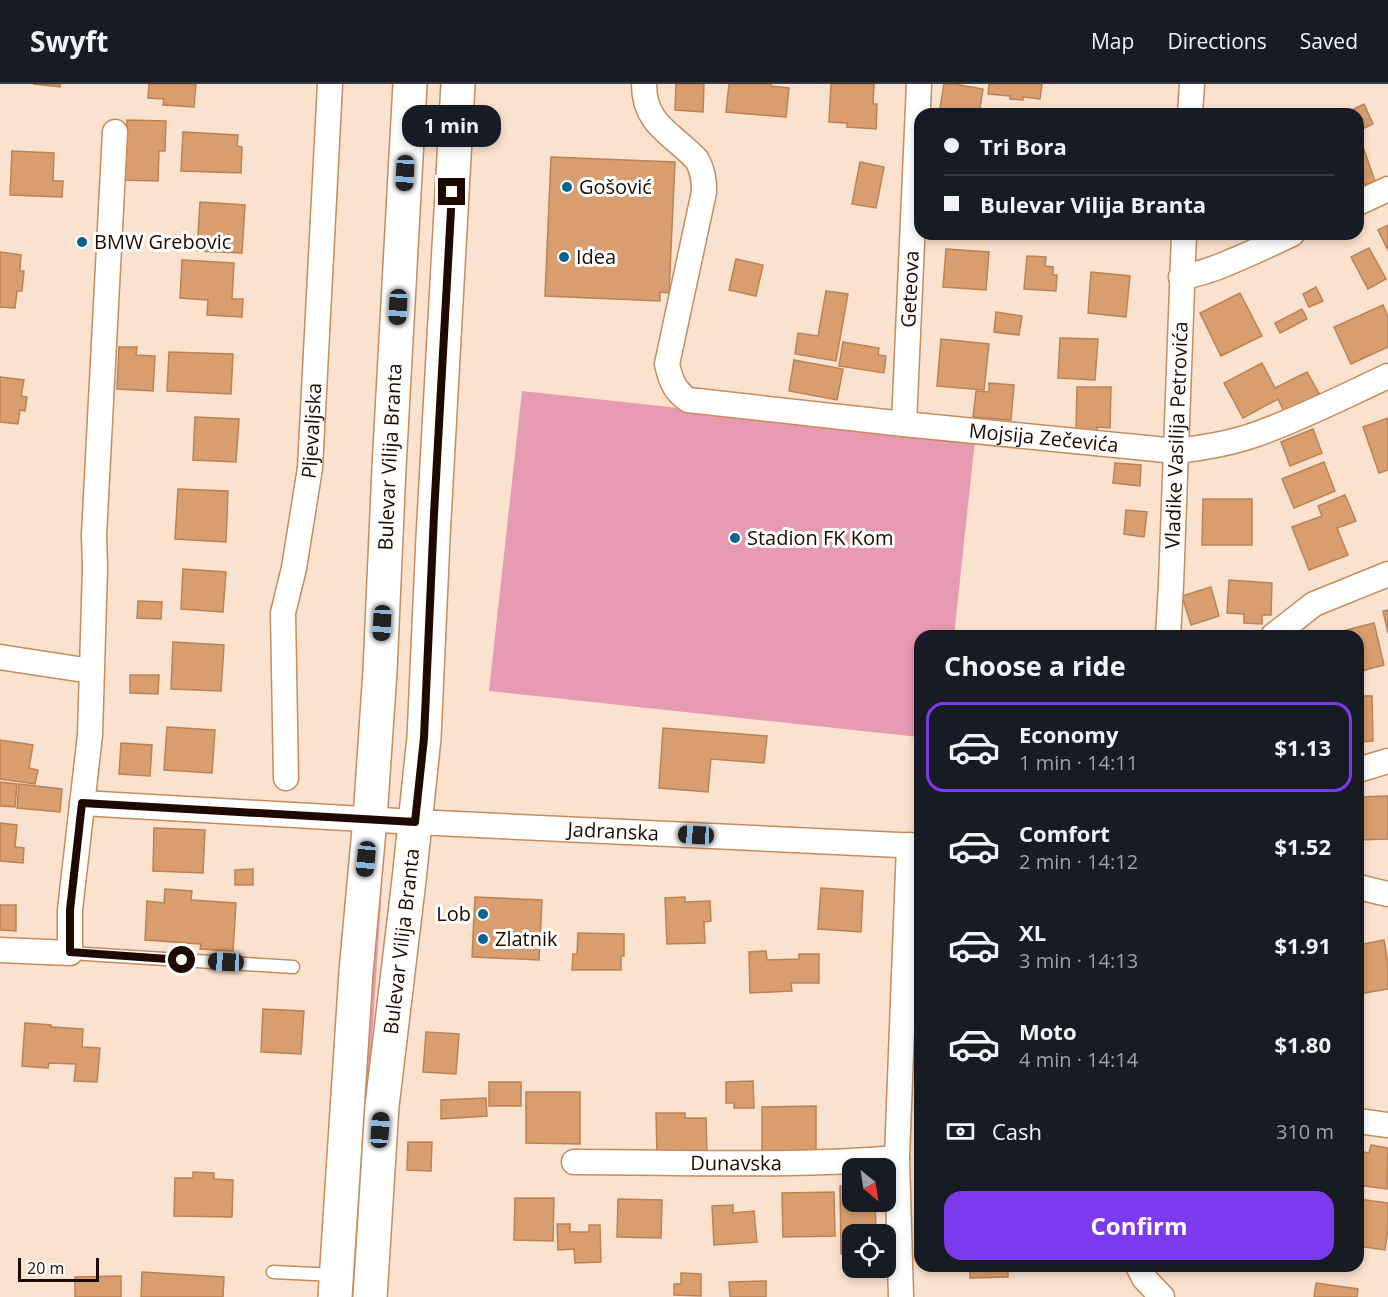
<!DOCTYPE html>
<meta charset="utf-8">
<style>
:root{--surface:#171b24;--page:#20242c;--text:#f1f3f6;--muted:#9ea1a6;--line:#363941;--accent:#7c3aed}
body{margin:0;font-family:"Open Sans",sans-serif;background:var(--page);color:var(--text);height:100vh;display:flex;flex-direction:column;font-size:22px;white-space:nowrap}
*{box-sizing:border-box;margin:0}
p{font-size:20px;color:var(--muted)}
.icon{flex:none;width:33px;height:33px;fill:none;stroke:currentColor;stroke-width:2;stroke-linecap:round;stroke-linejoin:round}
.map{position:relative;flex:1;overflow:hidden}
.details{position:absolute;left:914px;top:546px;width:450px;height:642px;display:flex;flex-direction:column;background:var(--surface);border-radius:18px;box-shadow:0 3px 9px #0003}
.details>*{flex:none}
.hud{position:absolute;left:914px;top:24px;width:450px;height:132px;border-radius:18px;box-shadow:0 3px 9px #0003;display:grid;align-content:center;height:132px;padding:0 30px;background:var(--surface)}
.needle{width:39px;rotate:150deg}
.controls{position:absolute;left:842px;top:1074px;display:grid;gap:12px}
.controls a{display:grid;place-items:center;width:54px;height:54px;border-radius:12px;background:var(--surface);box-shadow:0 3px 9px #0003;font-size:30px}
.scale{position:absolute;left:18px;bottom:15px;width:81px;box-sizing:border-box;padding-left:6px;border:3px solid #1e0900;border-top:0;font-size:16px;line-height:21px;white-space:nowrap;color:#1e0900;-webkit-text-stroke:4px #fff;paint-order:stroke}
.end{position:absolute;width:27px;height:27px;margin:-14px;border:8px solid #1e0900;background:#fff;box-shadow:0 0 0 3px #fff}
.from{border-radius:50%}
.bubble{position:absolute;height:42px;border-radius:18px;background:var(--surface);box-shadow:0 3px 9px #0003;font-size:20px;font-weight:700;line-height:42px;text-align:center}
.car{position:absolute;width:18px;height:36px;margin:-18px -9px;border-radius:8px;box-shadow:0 0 4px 2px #0007;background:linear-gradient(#222 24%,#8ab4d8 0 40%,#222 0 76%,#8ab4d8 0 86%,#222 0)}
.hud b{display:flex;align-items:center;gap:21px;height:57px;font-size:22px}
.hud b+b{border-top:2px solid var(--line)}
.hud i{width:15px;height:15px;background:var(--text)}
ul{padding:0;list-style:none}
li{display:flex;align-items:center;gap:18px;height:90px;margin:0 12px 9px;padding:0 18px;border:3px solid transparent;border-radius:18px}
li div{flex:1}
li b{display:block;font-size:22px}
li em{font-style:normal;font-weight:700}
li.active{border-color:var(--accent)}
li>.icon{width:54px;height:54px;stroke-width:1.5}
h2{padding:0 30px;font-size:27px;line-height:72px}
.pay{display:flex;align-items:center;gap:15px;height:66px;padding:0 30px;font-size:22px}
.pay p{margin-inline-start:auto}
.action{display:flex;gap:12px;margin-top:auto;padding:12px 30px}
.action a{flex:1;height:69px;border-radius:18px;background:var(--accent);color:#fff;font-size:24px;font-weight:700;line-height:69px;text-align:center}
header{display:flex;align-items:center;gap:36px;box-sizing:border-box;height:84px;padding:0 30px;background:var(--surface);border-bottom:2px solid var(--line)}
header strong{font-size:28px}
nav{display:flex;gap:33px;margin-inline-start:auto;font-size:21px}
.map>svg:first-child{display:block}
</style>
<header>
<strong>Swyft</strong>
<nav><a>Map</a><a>Directions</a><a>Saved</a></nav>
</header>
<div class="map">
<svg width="1388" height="1213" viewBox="0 0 1388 1213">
<rect width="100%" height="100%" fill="#fbe2cf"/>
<g fill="#e69bb2">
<polygon points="522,307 975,356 954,552 920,552 919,653 489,607"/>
<polygon points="375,802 382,803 370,987 365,1213 348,1213"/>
</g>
<g fill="#d89e6f" stroke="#bb8254" stroke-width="1.5">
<polygon points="33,0 60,0 60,3"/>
<polygon points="149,0 196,0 194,23 163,21 164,15 148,14"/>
<polygon points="676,0 704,0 703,28 675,26"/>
<polygon points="729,0 771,0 771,2 789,4 786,33 726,28"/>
<polygon points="831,0 874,0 873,20 877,20 876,45 847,43 847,39 829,38"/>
<polygon points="944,0 954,0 983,5 979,30 939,30"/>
<polygon points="989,0 1042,0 1040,15 1023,13 1023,16 1010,15 1010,12 988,10"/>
<polygon points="1364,20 1373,40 1358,47 1358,30 1349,30 1348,28"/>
<polygon points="127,36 166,37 165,67 159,67 158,97 125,96"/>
<polygon points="183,48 238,51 237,62 242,63 241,89 181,87"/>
<polygon points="1362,60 1375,97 1358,103 1358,62"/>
<polygon points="12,67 54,69 53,97 63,97 62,113 10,111"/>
<polygon points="551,73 675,78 669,209 660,208 660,217 545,212"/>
<polygon points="860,78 884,83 876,124 852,120"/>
<polygon points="200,118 245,121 242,169 197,167"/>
<polygon points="1388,141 1388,166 1378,146"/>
<polygon points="1369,164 1386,195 1368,205 1351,173"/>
<polygon points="946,165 989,168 986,206 943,203"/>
<polygon points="0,168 21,171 20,187 24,187 22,207 17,207 15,224 0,223"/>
<polygon points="1027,172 1046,173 1045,182 1053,183 1053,191 1057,191 1056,207 1024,205"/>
<polygon points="736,175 763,181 756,212 729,206"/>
<polygon points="182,176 234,179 232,215 243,215 242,233 207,231 208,216 180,214"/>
<polygon points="1091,188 1130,192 1126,233 1088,229"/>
<polygon points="1316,203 1323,217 1309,223 1303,210"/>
<polygon points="826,207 848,210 836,277 795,270 798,249 818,252"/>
<polygon points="1240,209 1262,252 1221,272 1200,229"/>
<polygon points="1383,221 1388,233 1388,263 1351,280 1334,243"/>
<polygon points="1302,225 1307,235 1280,249 1275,239"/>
<polygon points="996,228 1022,232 1019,251 994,248"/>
<polygon points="1060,254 1098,255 1095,296 1058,294"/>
<polygon points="941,255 989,260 984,306 937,302"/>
<polygon points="843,258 879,264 878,271 886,272 884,289 839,282"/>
<polygon points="119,263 137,263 136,271 155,272 153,307 117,305"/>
<polygon points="169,268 233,270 231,310 167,307"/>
<polygon points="794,276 843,285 837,316 789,307"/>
<polygon points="1262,279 1275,304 1307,288 1321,313 1286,332 1278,315 1243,334 1224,299"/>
<polygon points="0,293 24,296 21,312 27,313 25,327 20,326 18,340 0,338"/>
<polygon points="989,299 1014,301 1011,336 973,333 976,307 989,308"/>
<polygon points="1077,303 1111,303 1110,344 1097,343 1097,348 1076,347"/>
<polygon points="195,333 239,335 236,378 193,376"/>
<polygon points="1388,334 1388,386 1379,389 1363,343"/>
<polygon points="1313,345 1322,369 1290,382 1281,358"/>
<polygon points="1324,378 1335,407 1294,424 1282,395"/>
<polygon points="1115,379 1141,381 1140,402 1113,399"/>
<polygon points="178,405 228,407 226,458 175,455"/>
<polygon points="1345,411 1356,437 1337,444 1348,471 1309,486 1292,443 1322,432 1318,422"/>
<polygon points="1203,415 1252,415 1252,461 1202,461"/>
<polygon points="1126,426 1147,428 1144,453 1124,450"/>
<polygon points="183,485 226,488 223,528 181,525"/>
<polygon points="1229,496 1272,499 1271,531 1262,531 1262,540 1244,539 1244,530 1227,529"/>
<polygon points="1211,503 1219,532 1191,541 1182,512"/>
<polygon points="138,517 162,518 161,535 137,534"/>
<polygon points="1388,526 1388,549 1383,527"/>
<polygon points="1374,539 1384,581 1358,588 1358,552 1323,552"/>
<polygon points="173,558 224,561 221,607 171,605"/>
<polygon points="130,591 159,591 158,610 130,609"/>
<polygon points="1358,612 1372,612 1373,657 1358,658"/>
<polygon points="167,643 215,646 212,689 164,686"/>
<polygon points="663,644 767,652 764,679 711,675 708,708 659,704"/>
<polygon points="0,656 33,661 29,684 38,686 35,700 0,695"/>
<polygon points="121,659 152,661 150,692 119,690"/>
<polygon points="0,698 17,700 15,723 0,722"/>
<polygon points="19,700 62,705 60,728 17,724"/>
<polygon points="1388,712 1388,755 1358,756 1358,713"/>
<polygon points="0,739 17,741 15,763 24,764 23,779 0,777"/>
<polygon points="154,744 205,746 203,789 153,787"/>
<polygon points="253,785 253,801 235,801 235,786"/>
<polygon points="821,804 863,807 861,848 818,845"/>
<polygon points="165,805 192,807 191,816 236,819 233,867 200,865 201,860 145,856 147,817 164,819"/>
<polygon points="475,813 542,816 539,876 472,873"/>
<polygon points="685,813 685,818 710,817 711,837 704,838 705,859 667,860 665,814"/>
<polygon points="0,821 16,821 16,847 0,846"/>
<polygon points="578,849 624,850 624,872 621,872 621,886 572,886 573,870 577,870"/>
<polygon points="1384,856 1388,879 1388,905 1358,910 1358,861"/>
<polygon points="766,867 767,876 799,875 799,870 819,870 819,899 791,899 792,907 750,909 749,868"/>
<polygon points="263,925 304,927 301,970 261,968"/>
<polygon points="25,939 51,941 51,943 83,945 82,963 100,964 97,998 74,997 76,980 49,979 48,984 22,982"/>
<polygon points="426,948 459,950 456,990 423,988"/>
<polygon points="753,997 754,1024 734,1024 734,1019 726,1019 726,998"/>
<rect x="489" y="998" width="32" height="24"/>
<polygon points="526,1008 580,1008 580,1060 526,1059"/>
<polygon points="486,1014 487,1032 441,1035 441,1016"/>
<polygon points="816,1022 816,1067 762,1068 762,1023"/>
<polygon points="656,1029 685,1029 685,1034 706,1034 707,1071 657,1072"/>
<polygon points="408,1058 432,1058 431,1087 407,1086"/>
<polygon points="1371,1061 1388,1064 1387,1105 1358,1101 1358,1067 1369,1069"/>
<polygon points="193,1088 214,1089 214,1095 233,1096 232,1133 174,1132 175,1094 193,1094"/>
<polygon points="840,1102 852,1102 852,1118 875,1118 876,1150 852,1150 852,1170 841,1170"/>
<polygon points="834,1108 835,1152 783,1153 782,1109"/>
<polygon points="515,1114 554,1114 553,1157 514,1156"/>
<polygon points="618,1115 662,1116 661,1154 617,1153"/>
<polygon points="1358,1115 1388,1119 1388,1145 1385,1166 1358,1162"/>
<polygon points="733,1121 733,1129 754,1127 757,1158 714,1161 712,1122"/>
<polygon points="557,1140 570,1140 570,1148 589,1148 589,1141 600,1141 601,1178 575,1179 574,1165 558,1166"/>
<polygon points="970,1182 1008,1182 1008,1193 970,1194"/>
<polygon points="142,1188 224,1193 223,1213 141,1213"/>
<polygon points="681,1189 701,1190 701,1212 674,1211 674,1200 681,1200"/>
<polygon points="121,1192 121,1213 75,1213 75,1193"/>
<polygon points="766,1197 766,1213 730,1213 729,1198"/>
<polygon points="1316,1199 1358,1205 1357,1213 1314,1213"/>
</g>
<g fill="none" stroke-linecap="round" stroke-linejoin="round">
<g stroke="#c58c5d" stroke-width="15">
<g id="service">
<polyline points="70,869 293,883"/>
<polyline points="273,1188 335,1191"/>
</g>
</g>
<g stroke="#c58c5d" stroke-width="27">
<g id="minor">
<path id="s1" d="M644,0C644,41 672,49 697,76C703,87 704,96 704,108L667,280C671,297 674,306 688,316L904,340L1176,367C1203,364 1232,359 1257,350C1302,334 1345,312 1388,292"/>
<polyline points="1190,30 1192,0"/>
<polyline points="1358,119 1388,105"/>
<path d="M1181,193C1194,192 1206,187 1218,183C1243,173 1267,162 1292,150"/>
<path id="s2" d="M904,340L919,0"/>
<path id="s3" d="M1168,552L1171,501L1184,150"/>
<polyline points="1273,552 1314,520 1388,490"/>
<polyline points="0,573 91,587"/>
<polyline points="1358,686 1388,677"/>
<path id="s4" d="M286,694L283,529L294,484L310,384L330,0"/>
<path id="s5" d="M82,719L415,738L920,762"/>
<polyline points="1358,803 1388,810"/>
<polyline points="0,866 70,869 70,826 90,651 95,484 94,451 115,48"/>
<polyline points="1358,1037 1388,1041"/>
<path id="s6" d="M574,1078C682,1078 790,1083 897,1074"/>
<polyline points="1138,1182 1144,1194 1162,1213"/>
<polyline points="901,1213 897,1074 909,761"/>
</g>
</g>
<g stroke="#c58c5d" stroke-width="36">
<g id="primary">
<path id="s7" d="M335,1213L356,888L370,735L380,587L389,384L410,0"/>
<path id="s8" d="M370,1213L382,1022L409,796L424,654L433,454L458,0"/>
</g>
</g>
<use href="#service" stroke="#fff" stroke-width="12"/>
<use href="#minor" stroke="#fff" stroke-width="24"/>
<use href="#primary" stroke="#fff" stroke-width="33"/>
</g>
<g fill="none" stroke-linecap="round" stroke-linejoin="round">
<polyline stroke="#1e0900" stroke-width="8" points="182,876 70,868 70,826 82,719 415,738 424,654 434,430 452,108"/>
</g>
<g fill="#026493" stroke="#fff" stroke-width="2">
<circle cx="567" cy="103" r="6"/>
<circle cx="82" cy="158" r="6"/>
<circle cx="564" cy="173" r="6"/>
<circle cx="735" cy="454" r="6"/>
<circle cx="483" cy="830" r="6"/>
<circle cx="483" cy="855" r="6"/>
</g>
<g text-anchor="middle" stroke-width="6" stroke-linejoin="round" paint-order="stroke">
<g font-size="20" fill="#1e0900" stroke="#fff" text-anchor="start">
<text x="579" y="110">Gošović</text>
<text x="94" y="165">BMW Grebovic</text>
<text x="576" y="180">Idea</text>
<text x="747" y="461">Stadion FK Kom</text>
<text x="471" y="837" text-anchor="end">Lob</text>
<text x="495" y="862">Zlatnik</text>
</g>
<g font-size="20" fill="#1e0900" stroke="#fff">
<text dy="7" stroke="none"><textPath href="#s2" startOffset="135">Geteova</textPath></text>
<text dy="7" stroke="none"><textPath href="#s4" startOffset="350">Pljevaljska</textPath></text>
<text dy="7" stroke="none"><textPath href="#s3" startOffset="201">Vladike Vasilija Petrovića</textPath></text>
<text dy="7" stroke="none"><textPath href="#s1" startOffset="706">Mojsija Zečevića</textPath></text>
<text dy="7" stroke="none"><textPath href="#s7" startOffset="842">Bulevar Vilija Branta</textPath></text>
<text dy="7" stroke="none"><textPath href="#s5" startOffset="532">Jadranska</textPath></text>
<text dy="7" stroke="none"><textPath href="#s8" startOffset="357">Bulevar Vilija Branta</textPath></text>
<text dy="7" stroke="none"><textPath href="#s6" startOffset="162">Dunavska</textPath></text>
</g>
</g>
</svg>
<div class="controls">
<a><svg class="needle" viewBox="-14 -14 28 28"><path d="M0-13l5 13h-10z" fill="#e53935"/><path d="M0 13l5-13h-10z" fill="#9ea1a6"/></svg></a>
<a><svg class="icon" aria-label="locate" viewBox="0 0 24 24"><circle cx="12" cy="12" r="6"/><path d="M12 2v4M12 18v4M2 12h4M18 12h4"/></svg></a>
</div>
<div class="scale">20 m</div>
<i class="end from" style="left:182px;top:876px"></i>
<i class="end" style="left:452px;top:108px"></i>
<div class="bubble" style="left:402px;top:21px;width:99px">1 min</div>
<i class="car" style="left:405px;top:89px;rotate:183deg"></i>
<i class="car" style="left:398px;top:223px;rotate:183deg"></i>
<i class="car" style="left:382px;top:539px;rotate:183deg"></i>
<i class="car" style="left:696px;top:751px;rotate:273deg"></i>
<i class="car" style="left:366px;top:775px;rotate:186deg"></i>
<i class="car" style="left:226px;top:878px;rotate:273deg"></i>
<i class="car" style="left:380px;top:1046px;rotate:4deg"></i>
<div class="hud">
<b><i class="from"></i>Tri Bora</b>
<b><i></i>Bulevar Vilija Branta</b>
</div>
<section class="details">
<h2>Choose a ride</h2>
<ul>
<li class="active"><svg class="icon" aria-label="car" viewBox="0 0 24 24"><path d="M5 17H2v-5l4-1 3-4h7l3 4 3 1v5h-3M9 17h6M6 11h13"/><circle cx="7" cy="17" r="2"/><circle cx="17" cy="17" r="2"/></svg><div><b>Economy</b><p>1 min · 14:11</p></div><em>$1.13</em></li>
<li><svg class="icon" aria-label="car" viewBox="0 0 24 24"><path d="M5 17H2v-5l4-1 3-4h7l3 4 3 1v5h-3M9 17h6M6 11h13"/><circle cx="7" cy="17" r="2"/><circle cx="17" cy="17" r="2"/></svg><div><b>Comfort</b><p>2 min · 14:12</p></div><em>$1.52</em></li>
<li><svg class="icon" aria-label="car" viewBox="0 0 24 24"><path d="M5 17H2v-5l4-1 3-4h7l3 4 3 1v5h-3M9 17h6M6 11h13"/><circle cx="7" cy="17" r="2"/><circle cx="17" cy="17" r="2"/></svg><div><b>XL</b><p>3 min · 14:13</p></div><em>$1.91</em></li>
<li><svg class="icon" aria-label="car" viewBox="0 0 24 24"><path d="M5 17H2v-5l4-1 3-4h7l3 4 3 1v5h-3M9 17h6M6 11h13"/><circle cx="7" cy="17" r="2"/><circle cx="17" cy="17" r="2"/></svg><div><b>Moto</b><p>4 min · 14:14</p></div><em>$1.80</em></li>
</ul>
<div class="pay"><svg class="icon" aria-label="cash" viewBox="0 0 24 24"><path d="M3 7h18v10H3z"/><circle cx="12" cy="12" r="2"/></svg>Cash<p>310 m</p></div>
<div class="action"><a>Confirm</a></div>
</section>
</div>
